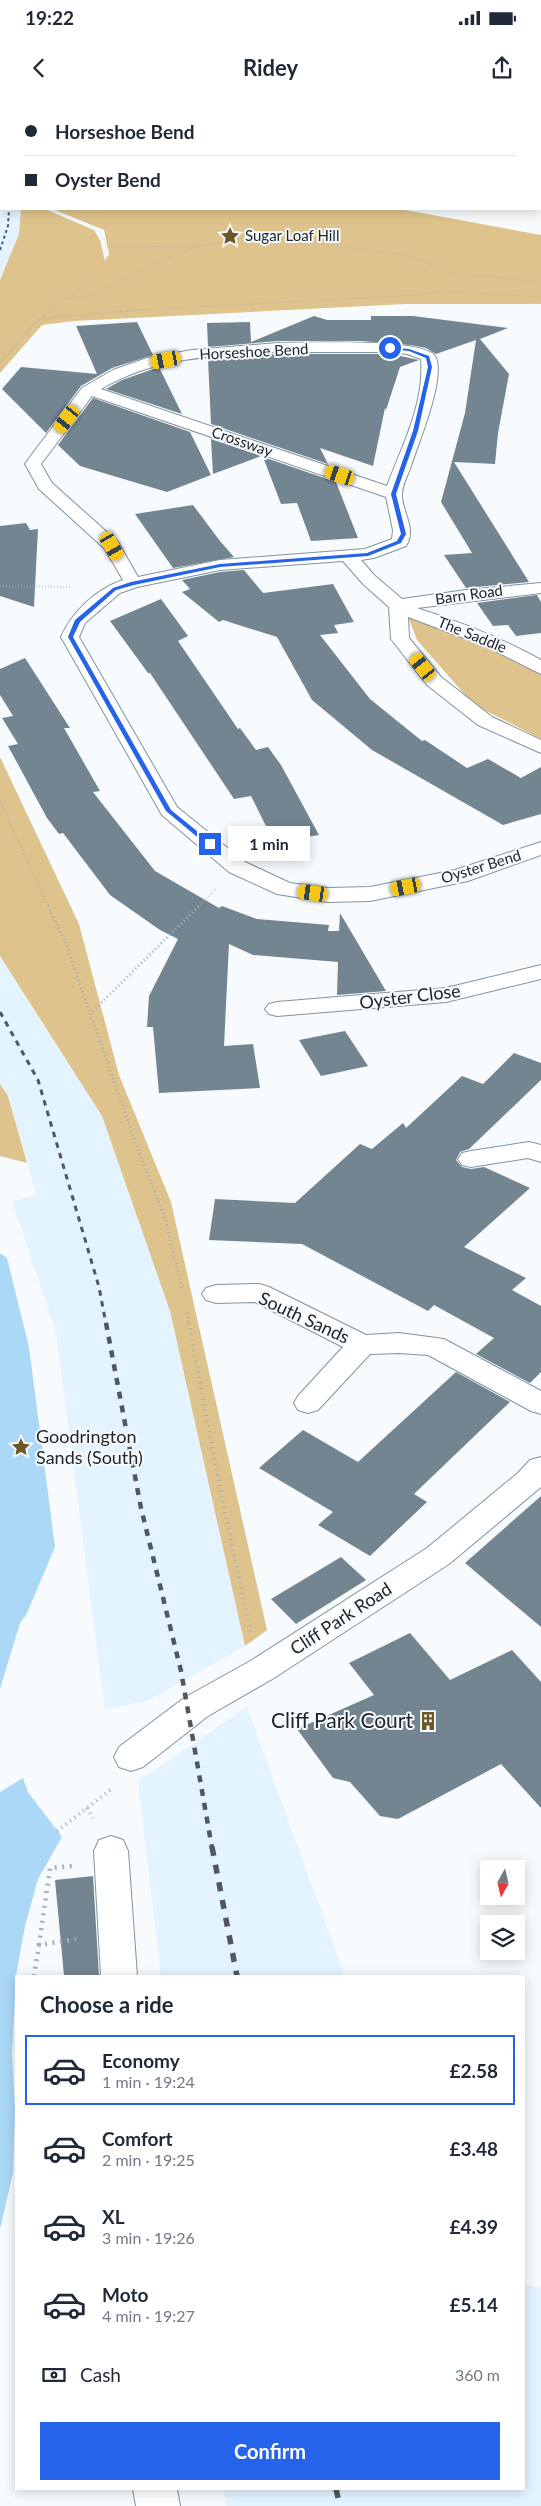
<!DOCTYPE html>
<meta charset="utf-8">
<style>
:root{--surface:#fff;--page:#f6f6f7;--text:#1f2937;--muted:#747a83;--line:#e0e1e3;--accent:#2563eb}
body{margin:0;font-family:Lato,sans-serif;background:var(--page);color:var(--text);height:100vh;display:flex;flex-direction:column;font-size:19px;white-space:nowrap}
*{box-sizing:border-box;margin:0}
p{font-size:16px;color:var(--muted)}
.icon{flex:none;width:28px;height:28px;fill:none;stroke:currentColor;stroke-width:2;stroke-linecap:round;stroke-linejoin:round}
.map{position:relative;flex:1;overflow:hidden}
.sheet{position:absolute;left:15px;top:1875px;width:510px;height:515px;display:flex;flex-direction:column;background:var(--surface);border-radius:0px;box-shadow:0 2px 12px #0003}
.sheet>*{flex:none}
.hud{position:absolute;left:0px;top:0px;width:541px;height:110px;box-shadow:0 2px 12px #0003;display:grid;align-content:center;height:110px;padding:0 25px;background:var(--surface)}
.needle{width:32px;rotate:188deg}
.buttons{position:absolute;left:480px;top:1760px;display:grid;gap:10px}
.buttons a{display:grid;place-items:center;width:45px;height:45px;border-radius:0px;background:var(--surface);box-shadow:0 2px 12px #0003;font-size:25px}
.end{position:absolute;width:22px;height:22px;margin:-11px;border:6px solid #2563eb;background:#fff;box-shadow:0 0 0 2px #fff}
.from{border-radius:50%}
.bubble{position:absolute;height:35px;border-radius:0px;background:var(--surface);box-shadow:0 2px 12px #0003;font-size:16px;font-weight:700;line-height:35px;text-align:center}
.car{position:absolute;width:15px;height:30px;margin:-15px -8px;border-radius:6px;box-shadow:0 0 4px 1px #0007;background:linear-gradient(#f5c518 24%,#345 0 40%,#f5c518 0 76%,#345 0 86%,#f5c518 0)}
.hud b{display:flex;align-items:center;gap:18px;height:48px;font-size:19px}
.hud b+b{border-top:1px solid var(--line)}
.hud i{width:12px;height:12px;background:var(--text)}
ul{padding:0;list-style:none}
li{display:flex;align-items:center;gap:15px;height:70px;margin:0 10px 8px;padding:0 15px;border:2px solid transparent;border-radius:0px}
li div{flex:1}
li b{display:block;font-size:19px}
li em{font-style:normal;font-weight:700}
li.selected{border-color:var(--accent)}
li>.icon{width:45px;height:45px;stroke-width:1.5}
h2{padding:0 25px;font-size:22px;line-height:60px}
.pay{display:flex;align-items:center;gap:12px;height:55px;padding:0 25px;font-size:19px}
.pay p{margin-inline-start:auto}
.button{display:flex;gap:10px;margin-top:auto;padding:10px 25px}
.button a{flex:1;height:58px;border-radius:0px;background:var(--accent);color:#fff;font-size:20px;font-weight:700;line-height:58px;text-align:center}
.status{display:flex;justify-content:space-between;align-items:center;height:35px;padding:0 25px;background:var(--surface);direction:ltr}
.status svg{height:14px;fill:currentColor}
header{display:flex;justify-content:space-between;align-items:center;height:65px;padding:0 25px;background:var(--surface);font-size:22px;font-weight:700}
.map>svg:first-child{display:block}
</style>
<div class="status"><b>19:22</b><svg viewBox="0 0 49 12"><path d="M0 12V9h3v3zM5 12V6h3v6zM10 12V3h3v9zM15 12V0h3v12zM26 1h20v11H26zM47 4h2v5h-2z"/></svg></div>
<header><svg class="icon" aria-label="back" viewBox="0 0 24 24"><path d="M15 5l-7 7 7 7"/></svg>Ridey<svg class="icon" aria-label="share" viewBox="0 0 24 24"><path d="M12 15V3M7 8l5-5 5 5M5 13v7h14v-7"/></svg></header>
<div class="map">
<svg width="541" height="2406" viewBox="0 0 541 2406">
<rect width="100%" height="100%" fill="#f7fbfe"/>
<g fill="#e3f3ff">
<polygon points="0,32 1,109 21,109 19,134 0,180"/>
<polygon points="0,856 102,1016 170,1211 245,1546 149,1600 105,1610 56,1232 12,1101 37,1095 8,996 0,984"/>
<polygon points="247,1607 345,1876 161,1876 138,1681"/>
<polygon points="524,2184 541,2188 541,2406 226,2406 224,2389 524,2389"/>
</g>
<g fill="#dec48c">
<polygon points="21,109 45,109 94,130 100,140 105,161 109,154 104,130 53,109 400,109 541,135 541,204 405,204 74,221 42,225 0,273 0,180 19,134"/>
<polygon points="412,518 501,550 541,575 541,639 473,604 417,540 409,519"/>
<polygon points="0,657 79,824 119,975 171,1102 267,1530 245,1546 170,1211 102,1016 0,856"/>
<polygon points="0,984 8,996 27,1063 0,1056"/>
</g>
<g fill="#abd8f7">
<polygon points="0,1153 7,1158 29,1247 55,1447 27,1513 20,1523 0,1589"/>
<polygon points="23,1678 28,1692 62,1737 38,1779 25,1826 16,1876 12,1954 15,2009 13,2073 0,2129 0,1692"/>
</g>
<g fill="#748592">
<polygon points="314,216 327,220 371,220 371,216 413,216 508,228 480,239 509,274 498,333 495,364 454,362 529,482 466,488 444,455 472,453 441,402 465,313 476,240 436,254 426,248 410,245 361,241 278,241 208,247 207,223 250,222 251,242"/>
<polygon points="137,222 153,255 112,268 81,286 46,333 2,289 21,267 97,274 76,226"/>
<polygon points="278,254 391,254 419,260 400,267 386,310 385,308 373,366 320,348 328,364 211,324 208,259"/>
<polygon points="159,267 182,314 106,289 122,280"/>
<polygon points="93,298 190,332 211,375 167,392 80,366 58,345"/>
<polygon points="211,339 261,356 213,374"/>
<polygon points="263,357 336,382 358,438 311,441 297,403 281,404"/>
<polygon points="193,405 220,441 234,457 173,468 135,414"/>
<polygon points="26,423 30,430 38,429 34,507 0,496 0,426"/>
<polygon points="244,470 263,493 333,484 354,522 334,525 338,533 320,535 370,599 422,641 425,640 467,668 488,659 521,678 541,667 541,714 503,725 372,650 312,600 277,537 223,520 219,522 182,492 190,489 182,480 220,472"/>
<polygon points="537,495 541,502 541,533 516,536 508,525 493,526 477,503"/>
<polygon points="161,499 188,536 178,541 238,629 240,628 256,650 268,647 281,665 319,735 274,742 251,696 234,699 150,573 148,573 110,521"/>
<polygon points="25,558 70,628 64,628 100,691 93,692 155,771 219,808 222,806 257,819 329,825 328,831 339,831 340,813 386,891 337,895 338,862 253,855 229,844 224,946 253,944 260,988 159,993 153,927 147,927 149,896 178,839 160,830 110,795 63,733 59,734 47,718 8,646 18,644 2,618 13,616 0,595 0,569"/>
<polygon points="345,931 368,966 321,976 299,940"/>
<polygon points="514,953 541,963 541,980 469,1049 460,1052 456,1060 462,1067 471,1069 484,1067 530,1088 464,1147 526,1178 512,1190 541,1206 541,1272 530,1283 476,1254 494,1238 434,1205 428,1211 302,1144 209,1140 215,1099 295,1103 360,1044 372,1049 403,1023 406,1028 462,976 483,984"/>
<polygon points="456,1272 510,1302 414,1394 427,1402 370,1456 318,1425 333,1412 259,1368 303,1330 358,1362"/>
<polygon points="541,1396 541,1527 465,1463"/>
<polygon points="341,1457 366,1480 296,1524 271,1499"/>
<polygon points="410,1533 450,1580 512,1550 541,1582 541,1708 501,1664 398,1719 380,1716 350,1682 333,1678 297,1629 374,1595 349,1563"/>
<polygon points="93,1776 99,1876 64,1876 55,1780"/>
</g>
<g fill="none" stroke-linecap="round" stroke-linejoin="round">
<g stroke="#8193a0" stroke-width="2">
<g id="minor">
<polygon points="58,0 70,0 70,1 59,1"/>
<polygon points="287,0 300,0 301,1 288,1"/>
<polygon points="408,0 423,0 424,1 409,1"/>
<polygon points="492,0 513,0 514,1 493,1"/>
<rect x="540" y="2" width="1" height="6"/>
<rect x="540" y="72" width="1" height="8"/>
<path d="M278,243C302,243 424,238 435,256C447,276 418,344 411,366C408,375 402,385 402,395C402,412 417,429 406,446L374,458L361,460L375,476L402,499L466,490L541,483V493L417,508C460,522 502,538 541,560V574L483,545L408,517L409,538L441,577L492,617L541,640V653L478,625L427,585L391,539L389,507L363,484L343,461L220,470L137,487L120,493L85,523L79,537L177,707L245,762L290,783L328,788L370,787L455,770L541,742V755L468,781L370,801L328,802L277,794L229,772L162,715L61,537C72,512 96,489 123,480L105,449L39,389L25,364L27,361L82,288L113,270L147,258L192,250ZM278,252H391L407,254L421,259C425,303 402,346 387,386L101,289C155,257 216,255 278,252ZM92,296L386,397L393,430L392,439L365,449L220,460L138,477L118,442L52,383L41,364Z"/>
<polygon points="541,865 541,879 446,902 277,916 269,914 265,909 269,904 277,902 446,888"/>
<polygon points="529,1042 541,1045 541,1062 528,1058 471,1067 462,1065 458,1059 462,1053 471,1051"/>
<polygon points="259,1184 269,1187 366,1235 399,1233 444,1239 541,1291 541,1314 531,1311 428,1255 399,1253 370,1254 318,1310 308,1313 298,1310 294,1303 298,1296 343,1247 255,1202 216,1203 206,1200 202,1194 206,1188 216,1185"/>
<polygon points="541,1357 541,1387 449,1464 274,1578 208,1616 143,1667 131,1671 119,1667 114,1657 119,1647 184,1598 252,1560 427,1448 518,1373 530,1360"/>
<polygon points="111,1736 123,1740 128,1751 137,1876 101,1876 94,1751 99,1740"/>
<polygon points="133,2389 177,2389 180,2406 136,2406"/>
</g>
</g>
<g stroke="#a9aeb2" stroke-width="1" stroke-dasharray="0.5 2" stroke-linecap="butt">
<polyline points="5,0 8,1"/>
<polyline points="107,147 201,146 253,139 277,139 405,155 465,177 487,176 541,183"/>
<polyline points="67,199 92,195 164,159 198,147"/>
<path d="M48,211C71,195 127,163 98,131C88,119 63,115 49,109"/>
<polyline points="120,211 419,195 440,191 541,197"/>
</g>
<g stroke="#a9aeb2" stroke-width="2" stroke-dasharray="0.5 2" stroke-linecap="butt">
<polyline points="38,219 138,210"/>
<polyline points="0,263 33,224 50,210"/>
</g>
<g stroke="#a9aeb2" stroke-width="2.5" stroke-dasharray="0.5 2.5" stroke-linecap="butt">
<polyline points="0,486 71,487"/>
<polyline points="0,701 49,807"/>
<polyline points="198,807 216,789"/>
</g>
<g stroke="#a9aeb2" stroke-width="3" stroke-dasharray="1 3" stroke-linecap="butt">
<polyline points="48,806 65,842 140,1055 165,1118 182,1189"/>
<polyline points="90,914 199,806"/>
<polyline points="187,1213 189,1224"/>
</g>
<g stroke="#a9aeb2" stroke-width="4" stroke-dasharray="1 4.5" stroke-linecap="butt">
<polyline points="189,1223 219,1384 251,1535"/>
<polyline points="87,1708 93,1718"/>
<polyline points="57,1731 113,1688"/>
</g>
<g stroke="#a9aeb2" stroke-width="4.5" stroke-dasharray="2 5.5" stroke-linecap="butt">
<polyline points="39,1845 50,1768 73,1766"/>
<polyline points="34,1876 39,1845 76,1839"/>
</g>
<use href="#minor" fill="#fff" fill-rule="evenodd"/>
<g stroke="#51575c" stroke-width="2" stroke-dasharray="3 3" stroke-linecap="butt">
<polyline points="0,59 1,62"/>
<polyline points="0,150 8,126 9,109"/>
</g>
<polyline stroke="#51575c" stroke-width="3" stroke-dasharray="5.5 5.5" stroke-linecap="butt" points="0,912 38,980 99,1187 106,1224"/>
<polyline stroke="#51575c" stroke-width="4.5" stroke-dasharray="7 7" stroke-linecap="butt" points="106,1223 141,1408 181,1571 212,1748"/>
<g stroke="#51575c" stroke-width="5.5" stroke-dasharray="9 9" stroke-linecap="butt">
<polyline points="212,1747 237,1876"/>
<polyline points="336,2389 340,2406"/>
</g>
</g>
<polygon fill="#2563eb" points="390,247 409,249 429,256 432,267 418,331 396,394 406,434 401,443 368,456 220,467 134,485 116,490 80,522 73,537 171,710 213,744 208,746 166,711 68,537 75,520 113,488 131,482 220,464 367,453 397,441 401,434 391,394 413,331 428,267 426,258 409,251 389,249"/>
<defs>
<g id="sight-bare" transform="scale(1.5)"><path d="M0-6L1.8-2.2L6-1.7L2.9 1.2L3.7 5.4L0 3.3L-3.7 5.4L-2.9 1.2L-6-1.7L-1.8-2.2Z" fill="#6c5827" stroke="#f7fbfe" stroke-width="2.5" paint-order="stroke"/></g>
<g id="building-bare" transform="scale(1.5)"><path d="M-4-6H4V6H1V3H-1V6H-4ZM-2.5-4.3h1.7v1.8h-1.7ZM.8-4.3h1.7v1.8H.8ZM-2.5-1h1.7V.8h-1.7ZM.8-1h1.7V.8H.8Z" fill="#6c5827" stroke="#f7fbfe" stroke-width="2.5" paint-order="stroke"/></g>
</defs>
<g fill-rule="evenodd">
<use href="#sight-bare" x="230" y="136"/>
<use href="#sight-bare" x="21" y="1347"/>
<use href="#building-bare" x="428" y="1621"/>
</g>
<g text-anchor="middle" stroke-width="4" stroke-linejoin="round" paint-order="stroke">
<g font-size="15" fill="#20272c" stroke="#f7fbfe" text-anchor="start">
<text x="245" y="141">Sugar Loaf Hill</text>
</g>
<g font-size="15" fill="#20272c" stroke="#f7fbfe">
<text transform="translate(254 252) rotate(-3)" y="5">Horseshoe Bend</text>
<text transform="translate(242 342) rotate(19)" y="5">Crossway</text>
<text transform="translate(469 495) rotate(-8)" y="5">Barn Road</text>
<text transform="translate(472 535) rotate(22)" y="5">The Saddle</text>
<text transform="translate(481 767) rotate(-17)" y="5">Oyster Bend</text>
</g>
<g font-size="18" fill="#20272c" stroke="#f7fbfe">
<text transform="translate(410 897) rotate(-7)" y="6">Oyster Close</text>
<text transform="translate(304 1218) rotate(25)" y="6">South Sands</text>
<text transform="translate(341 1519) rotate(-33)" y="6">Cliff Park Road</text>
</g>
<g font-size="18" fill="#20272c" stroke="#f7fbfe" text-anchor="start">
<text x="36" y="1343">Goodrington<tspan x="36" dy="21">Sands (South)</tspan></text>
</g>
<g font-size="21" fill="#20272c" stroke="#f7fbfe" text-anchor="end">
<text x="413" y="1628">Cliff Park Court</text>
</g>
</g>
</svg>
<div class="buttons">
<a><svg class="needle" viewBox="-14 -14 28 28"><path d="M0-13l5 13h-10z" fill="#e53935"/><path d="M0 13l5-13h-10z" fill="#747a83"/></svg></a>
<a><svg class="icon" aria-label="layers" viewBox="0 0 24 24"><path d="M12 4l9 5-9 5-9-5zM3 14l9 5 9-5"/></svg></a>
</div>
<i class="end from" style="left:390px;top:248px"></i>
<i class="end" style="left:210px;top:744px"></i>
<div class="bubble" style="left:228px;top:726px;width:82px">1 min</div>
<i class="car" style="left:166px;top:260px;rotate:259deg"></i>
<i class="car" style="left:67px;top:319px;rotate:217deg"></i>
<i class="car" style="left:340px;top:375px;rotate:289deg"></i>
<i class="car" style="left:112px;top:446px;rotate:150deg"></i>
<i class="car" style="left:423px;top:567px;rotate:321deg"></i>
<i class="car" style="left:406px;top:787px;rotate:259deg"></i>
<i class="car" style="left:313px;top:793px;rotate:278deg"></i>
<div class="hud">
<b><i class="from"></i>Horseshoe Bend</b>
<b><i></i>Oyster Bend</b>
</div>
<section class="sheet">
<h2>Choose a ride</h2>
<ul>
<li class="selected"><svg class="icon" aria-label="car" viewBox="0 0 24 24"><path d="M5 17H2v-5l4-1 3-4h7l3 4 3 1v5h-3M9 17h6M6 11h13"/><circle cx="7" cy="17" r="2"/><circle cx="17" cy="17" r="2"/></svg><div><b>Economy</b><p>1 min · 19:24</p></div><em>£2.58</em></li>
<li><svg class="icon" aria-label="car" viewBox="0 0 24 24"><path d="M5 17H2v-5l4-1 3-4h7l3 4 3 1v5h-3M9 17h6M6 11h13"/><circle cx="7" cy="17" r="2"/><circle cx="17" cy="17" r="2"/></svg><div><b>Comfort</b><p>2 min · 19:25</p></div><em>£3.48</em></li>
<li><svg class="icon" aria-label="car" viewBox="0 0 24 24"><path d="M5 17H2v-5l4-1 3-4h7l3 4 3 1v5h-3M9 17h6M6 11h13"/><circle cx="7" cy="17" r="2"/><circle cx="17" cy="17" r="2"/></svg><div><b>XL</b><p>3 min · 19:26</p></div><em>£4.39</em></li>
<li><svg class="icon" aria-label="car" viewBox="0 0 24 24"><path d="M5 17H2v-5l4-1 3-4h7l3 4 3 1v5h-3M9 17h6M6 11h13"/><circle cx="7" cy="17" r="2"/><circle cx="17" cy="17" r="2"/></svg><div><b>Moto</b><p>4 min · 19:27</p></div><em>£5.14</em></li>
</ul>
<div class="pay"><svg class="icon" aria-label="cash" viewBox="0 0 24 24"><path d="M3 7h18v10H3z"/><circle cx="12" cy="12" r="2"/></svg>Cash<p>360 m</p></div>
<div class="button"><a>Confirm</a></div>
</section>
</div>
